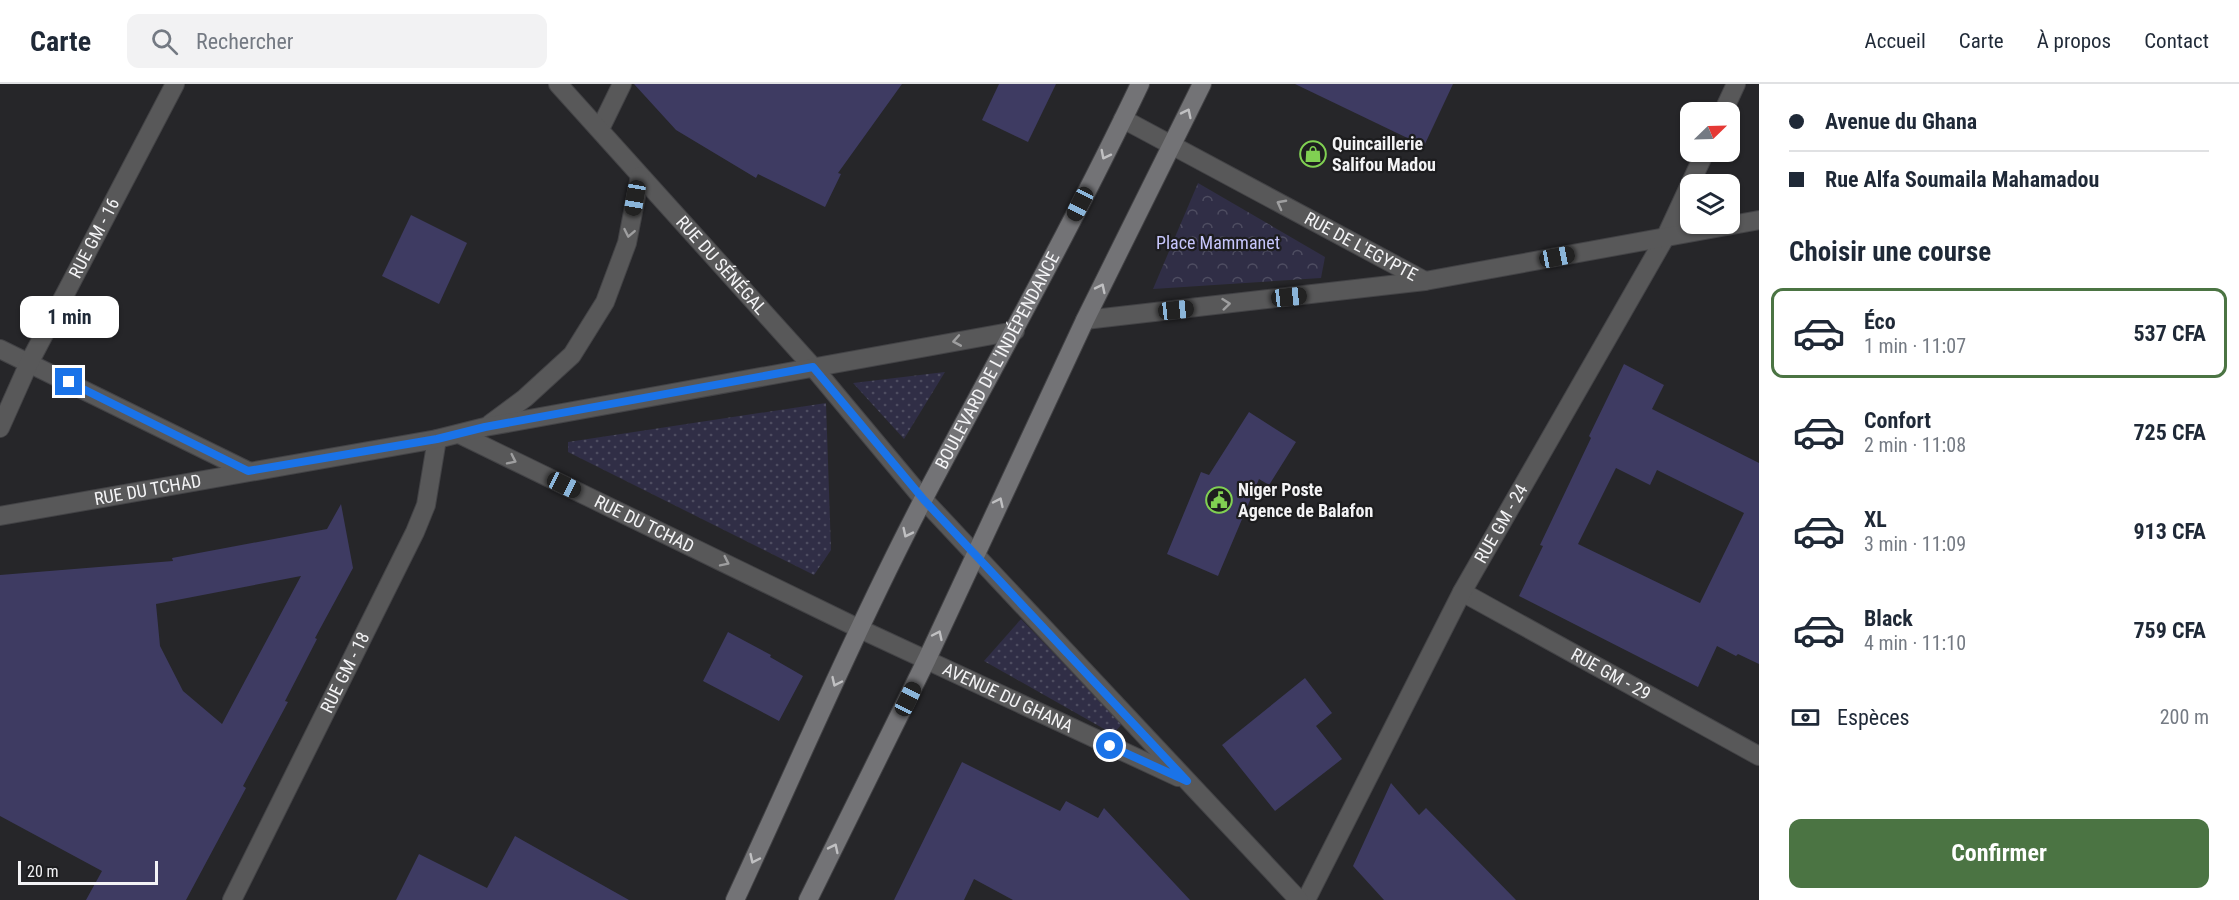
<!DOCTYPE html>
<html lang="fr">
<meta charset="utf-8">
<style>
:root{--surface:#fff;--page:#f2f2f3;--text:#1f2937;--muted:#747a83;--line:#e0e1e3;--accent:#4b7443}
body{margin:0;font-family:"Roboto Condensed",sans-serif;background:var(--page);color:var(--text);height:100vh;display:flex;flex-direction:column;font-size:22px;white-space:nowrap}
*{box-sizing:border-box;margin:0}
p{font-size:20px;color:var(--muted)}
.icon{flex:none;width:33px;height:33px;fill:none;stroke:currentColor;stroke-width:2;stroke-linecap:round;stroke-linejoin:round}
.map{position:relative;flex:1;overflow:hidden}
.details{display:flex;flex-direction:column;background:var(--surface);width:480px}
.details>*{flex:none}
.banner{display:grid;align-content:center;height:132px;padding:0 30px;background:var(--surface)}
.needle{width:39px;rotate:67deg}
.controls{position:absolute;left:1680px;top:18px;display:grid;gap:12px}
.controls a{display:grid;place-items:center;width:60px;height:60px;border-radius:12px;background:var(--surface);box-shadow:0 2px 4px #0004;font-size:30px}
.scale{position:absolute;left:18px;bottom:15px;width:140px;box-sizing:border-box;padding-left:6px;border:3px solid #f3f3f5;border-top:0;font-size:16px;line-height:21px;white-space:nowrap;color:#f3f3f5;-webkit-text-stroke:4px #1d1d1f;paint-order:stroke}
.end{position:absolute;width:27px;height:27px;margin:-14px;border:8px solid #1a73e8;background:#fff;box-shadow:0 0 0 3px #fff}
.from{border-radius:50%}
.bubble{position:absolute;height:42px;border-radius:12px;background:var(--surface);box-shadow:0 2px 4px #0004;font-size:20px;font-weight:700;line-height:42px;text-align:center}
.car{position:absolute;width:18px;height:36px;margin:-18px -9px;border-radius:8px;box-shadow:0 0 4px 2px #0007;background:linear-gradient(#222 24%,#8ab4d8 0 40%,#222 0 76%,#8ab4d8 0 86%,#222 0)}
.banner b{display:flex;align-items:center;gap:21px;height:57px;font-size:22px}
.banner b+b{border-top:2px solid var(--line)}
.banner i{width:15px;height:15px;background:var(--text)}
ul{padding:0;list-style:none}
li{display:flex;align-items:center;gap:18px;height:90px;margin:0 12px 9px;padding:0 18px;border:3px solid transparent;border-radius:12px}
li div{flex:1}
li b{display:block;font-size:22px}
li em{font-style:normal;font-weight:700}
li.on{border-color:var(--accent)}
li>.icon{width:54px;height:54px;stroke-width:1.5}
h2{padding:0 30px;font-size:27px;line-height:72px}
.pay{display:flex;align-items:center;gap:15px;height:66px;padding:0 30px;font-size:22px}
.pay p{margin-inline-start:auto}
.cta{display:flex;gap:12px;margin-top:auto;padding:12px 30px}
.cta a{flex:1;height:69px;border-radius:12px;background:var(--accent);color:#fff;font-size:24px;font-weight:700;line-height:69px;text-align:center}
header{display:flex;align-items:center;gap:36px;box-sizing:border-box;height:84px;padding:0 30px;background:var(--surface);border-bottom:2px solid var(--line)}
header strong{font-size:28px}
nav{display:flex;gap:33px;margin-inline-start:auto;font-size:21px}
.search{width:420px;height:54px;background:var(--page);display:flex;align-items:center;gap:15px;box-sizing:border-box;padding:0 21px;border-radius:12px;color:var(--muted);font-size:22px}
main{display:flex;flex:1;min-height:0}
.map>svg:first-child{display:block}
</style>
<header>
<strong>Carte</strong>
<div class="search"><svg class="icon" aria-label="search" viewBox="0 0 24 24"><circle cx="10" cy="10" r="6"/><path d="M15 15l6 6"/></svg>Rechercher</div>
<nav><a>Accueil</a><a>Carte</a><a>À propos</a><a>Contact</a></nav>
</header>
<main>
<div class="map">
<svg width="1759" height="816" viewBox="0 0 1759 816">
<defs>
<pattern id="grass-dots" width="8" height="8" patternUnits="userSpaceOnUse" patternTransform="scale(1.5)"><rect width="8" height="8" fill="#302e46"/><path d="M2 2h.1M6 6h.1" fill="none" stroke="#4e4d61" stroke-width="1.8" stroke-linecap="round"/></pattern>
<pattern id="park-crowns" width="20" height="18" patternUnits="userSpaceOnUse" patternTransform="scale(1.5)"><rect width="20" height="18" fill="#302e46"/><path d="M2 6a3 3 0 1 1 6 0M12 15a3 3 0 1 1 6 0" fill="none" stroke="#4e4d61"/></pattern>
</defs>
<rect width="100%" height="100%" fill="#262629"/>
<g fill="url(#grass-dots)">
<polygon points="945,288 904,355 853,299"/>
<polygon points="826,319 831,466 814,491 568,368 568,358"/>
<polygon points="1021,535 1122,640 1113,650 984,577"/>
</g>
<polygon fill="url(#park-crowns)" points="1198,99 1325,173 1321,194 1153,205"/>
<g fill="#3e3b62" fill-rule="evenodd">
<polygon points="634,0 902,0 838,89 841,90 825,123 758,90 756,94 676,46"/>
<polygon points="999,0 1056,0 1028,58 982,36"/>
<polygon points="1295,0 1453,0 1424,62"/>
<polygon points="411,131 467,159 439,220 382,192"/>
<path d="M1624,280L1664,301L1652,325L1759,379V580L1738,570L1736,572L1717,562L1698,603L1519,512L1543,462L1540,461L1591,354L1589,352ZM1616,384L1650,401L1657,386L1744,429L1700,519L1578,460Z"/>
<polygon points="1249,328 1296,358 1269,401 1259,395 1218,492 1167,470 1201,388 1209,391"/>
<path d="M341,420L353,484L315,554L317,555L285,617L288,618L243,702L246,704L186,816H86L102,787L0,732V491L173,477L172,474L327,445ZM301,492L222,640L183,607L160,562L156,520Z"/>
<polygon points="728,548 771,571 770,573 803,592 779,637 703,597"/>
<polygon points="1305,594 1332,629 1316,642 1342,675 1275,727 1222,661"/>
<polygon points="962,678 1060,727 1066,717 1098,734 1104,724 1190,816 1013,816 974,795 964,816 894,816"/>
<polygon points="1391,699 1419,731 1426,724 1516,816 1384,816 1353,782"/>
<polygon points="515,752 629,816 396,816 419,770 487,804"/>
</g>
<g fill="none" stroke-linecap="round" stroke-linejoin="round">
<g stroke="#434346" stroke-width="20">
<g id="minor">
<polyline points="1723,28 1736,0"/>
<polyline points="600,45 622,0"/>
<polyline points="0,265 248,387"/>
<path id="s1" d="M0,344L29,279L175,0"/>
<path id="s2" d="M1462,508L1759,672"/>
<path id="s3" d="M232,816L415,448L426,421L437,355"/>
<path id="s4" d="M1306,816L1462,508L1666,152L1705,68"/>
</g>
</g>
<g stroke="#434346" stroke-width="20">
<g id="tertiary">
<path id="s5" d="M558,0L813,283L924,416L1299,816"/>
<path id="s6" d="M1123,35L1425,197"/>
<polyline points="1085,236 1425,197 1759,136"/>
<polyline points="490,340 525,314 572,271 605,218 627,159 640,92"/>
<path id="s7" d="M459,350L860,545L1178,693"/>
<path id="s8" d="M0,432L437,355L485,343L1015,247"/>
</g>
</g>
<g stroke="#434346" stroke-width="20">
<g id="secondary">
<path id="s9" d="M735,816C797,682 856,545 924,414C997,276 1073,141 1140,0"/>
<polyline points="808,816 927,575 1085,236 1202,0"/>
</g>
</g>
<use href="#minor" stroke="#585859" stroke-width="18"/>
<use href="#tertiary" stroke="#585859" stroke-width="18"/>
<use href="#secondary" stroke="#737376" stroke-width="18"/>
</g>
<defs><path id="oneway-chevron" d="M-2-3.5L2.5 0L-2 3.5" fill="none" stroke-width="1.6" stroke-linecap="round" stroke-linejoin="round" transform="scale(1.5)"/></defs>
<g stroke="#c0c0c2">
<use href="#oneway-chevron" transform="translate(1187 29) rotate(-64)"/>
<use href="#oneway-chevron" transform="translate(1105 71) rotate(117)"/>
<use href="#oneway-chevron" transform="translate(1101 204) rotate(-64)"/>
<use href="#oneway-chevron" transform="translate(999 418) rotate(-65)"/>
<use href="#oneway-chevron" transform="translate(907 449) rotate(116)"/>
<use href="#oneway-chevron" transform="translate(938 551) rotate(-65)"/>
<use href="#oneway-chevron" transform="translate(836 598) rotate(115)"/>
<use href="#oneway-chevron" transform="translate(834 764) rotate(-64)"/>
<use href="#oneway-chevron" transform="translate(754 775) rotate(115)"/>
</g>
<g stroke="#9e9e9f">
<use href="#oneway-chevron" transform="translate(1281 120) rotate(-152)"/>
<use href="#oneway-chevron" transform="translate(629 149) rotate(101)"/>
<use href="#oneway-chevron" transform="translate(1226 220) rotate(-6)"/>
<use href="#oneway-chevron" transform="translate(957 257) rotate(170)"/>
<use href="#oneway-chevron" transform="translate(512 376) rotate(26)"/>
<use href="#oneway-chevron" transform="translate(725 478) rotate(26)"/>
</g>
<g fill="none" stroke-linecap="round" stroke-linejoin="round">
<polyline stroke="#1a73e8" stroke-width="8" points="69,298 248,387 437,355 485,343 813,283 924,416 1187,697 1110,662"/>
</g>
<defs>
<g id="shop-ring" transform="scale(1.35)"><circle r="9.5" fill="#1d1d1f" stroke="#80d052" stroke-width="1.5"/><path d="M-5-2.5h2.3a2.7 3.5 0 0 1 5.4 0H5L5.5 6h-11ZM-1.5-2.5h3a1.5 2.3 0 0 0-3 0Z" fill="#80d052"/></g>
<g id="civic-ring" transform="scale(1.35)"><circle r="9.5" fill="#1d1d1f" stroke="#80d052" stroke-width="1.5"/><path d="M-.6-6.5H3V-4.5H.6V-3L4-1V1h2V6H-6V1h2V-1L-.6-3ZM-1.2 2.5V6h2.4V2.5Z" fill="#80d052"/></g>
</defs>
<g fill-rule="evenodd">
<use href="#shop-ring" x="1313" y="70"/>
<use href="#civic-ring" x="1219" y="416"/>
</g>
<g text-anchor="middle" stroke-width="4.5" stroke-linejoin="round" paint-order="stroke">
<g font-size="18" font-weight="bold" fill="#f3f3f5" stroke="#1d1d1f" text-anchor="start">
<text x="1332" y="66">Quincaillerie<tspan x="1332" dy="21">Salifou Madou</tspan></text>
<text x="1238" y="412">Niger Poste<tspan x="1238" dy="21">Agence de Balafon</tspan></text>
</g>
<g font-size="18" fill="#f3f3f5" stroke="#1d1d1f">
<text dy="6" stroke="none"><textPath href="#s1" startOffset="212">RUE GM - 16</textPath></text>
<text dy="6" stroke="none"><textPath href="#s6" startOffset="270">RUE DE L'EGYPTE</textPath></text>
<text dy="6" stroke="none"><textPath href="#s5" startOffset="244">RUE DU SÉNÉGAL</textPath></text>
<text dy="6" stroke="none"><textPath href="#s9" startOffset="600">BOULEVARD DE L'INDÉPENDANCE</textPath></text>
<text dy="6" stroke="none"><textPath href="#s8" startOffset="150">RUE DU TCHAD</textPath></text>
<text dy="6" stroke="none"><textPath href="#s7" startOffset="206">RUE DU TCHAD</textPath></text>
<text dy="6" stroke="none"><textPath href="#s4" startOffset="424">RUE GM - 24</textPath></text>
<text dy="6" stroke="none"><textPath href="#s3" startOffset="254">RUE GM - 18</textPath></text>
<text dy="6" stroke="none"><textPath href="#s2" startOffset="170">RUE GM - 29</textPath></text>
<text dy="6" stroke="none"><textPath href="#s7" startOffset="609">AVENUE DU GHANA</textPath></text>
</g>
<g font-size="18" fill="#c7c6fc" stroke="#1d1d1f">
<text x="1218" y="165">Place Mammanet</text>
</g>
</g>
</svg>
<div class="controls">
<a><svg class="needle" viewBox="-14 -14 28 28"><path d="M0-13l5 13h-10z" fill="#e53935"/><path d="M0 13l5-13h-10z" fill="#747a83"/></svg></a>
<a><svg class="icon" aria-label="layers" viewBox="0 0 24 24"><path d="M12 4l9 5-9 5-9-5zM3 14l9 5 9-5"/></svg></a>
</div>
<div class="scale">20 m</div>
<i class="end from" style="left:1110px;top:662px"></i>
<i class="end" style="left:69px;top:298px"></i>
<div class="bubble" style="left:20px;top:212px;width:99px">1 min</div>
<i class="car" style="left:635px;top:114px;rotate:190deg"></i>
<i class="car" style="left:1080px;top:120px;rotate:207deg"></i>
<i class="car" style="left:1557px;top:173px;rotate:79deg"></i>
<i class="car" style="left:1289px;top:213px;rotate:84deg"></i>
<i class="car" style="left:1176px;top:226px;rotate:84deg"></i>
<i class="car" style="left:564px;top:401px;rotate:116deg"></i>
<i class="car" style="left:908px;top:615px;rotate:26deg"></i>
</div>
<section class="details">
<div class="banner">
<b><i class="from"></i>Avenue du Ghana</b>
<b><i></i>Rue Alfa Soumaila Mahamadou</b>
</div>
<h2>Choisir une course</h2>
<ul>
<li class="on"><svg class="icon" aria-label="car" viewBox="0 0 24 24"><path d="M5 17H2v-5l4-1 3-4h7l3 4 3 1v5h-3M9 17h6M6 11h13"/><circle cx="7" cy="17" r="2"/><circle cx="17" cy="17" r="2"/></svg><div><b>Éco</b><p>1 min · 11:07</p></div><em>537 CFA</em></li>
<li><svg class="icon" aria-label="car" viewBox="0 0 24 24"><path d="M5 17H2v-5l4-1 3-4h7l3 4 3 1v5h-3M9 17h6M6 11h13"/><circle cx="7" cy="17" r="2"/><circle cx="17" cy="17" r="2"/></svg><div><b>Confort</b><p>2 min · 11:08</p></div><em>725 CFA</em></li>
<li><svg class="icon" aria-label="car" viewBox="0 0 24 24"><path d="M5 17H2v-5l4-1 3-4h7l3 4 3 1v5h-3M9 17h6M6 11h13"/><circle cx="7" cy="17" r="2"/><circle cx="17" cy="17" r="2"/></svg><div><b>XL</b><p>3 min · 11:09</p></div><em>913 CFA</em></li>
<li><svg class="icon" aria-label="car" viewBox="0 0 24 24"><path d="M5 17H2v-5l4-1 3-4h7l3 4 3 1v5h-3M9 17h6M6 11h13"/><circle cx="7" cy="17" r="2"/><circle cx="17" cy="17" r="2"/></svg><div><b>Black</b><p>4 min · 11:10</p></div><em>759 CFA</em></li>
</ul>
<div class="pay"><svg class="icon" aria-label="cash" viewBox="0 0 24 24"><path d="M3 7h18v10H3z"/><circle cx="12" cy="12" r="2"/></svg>Espèces<p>200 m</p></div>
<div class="cta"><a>Confirmer</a></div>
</section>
</main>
